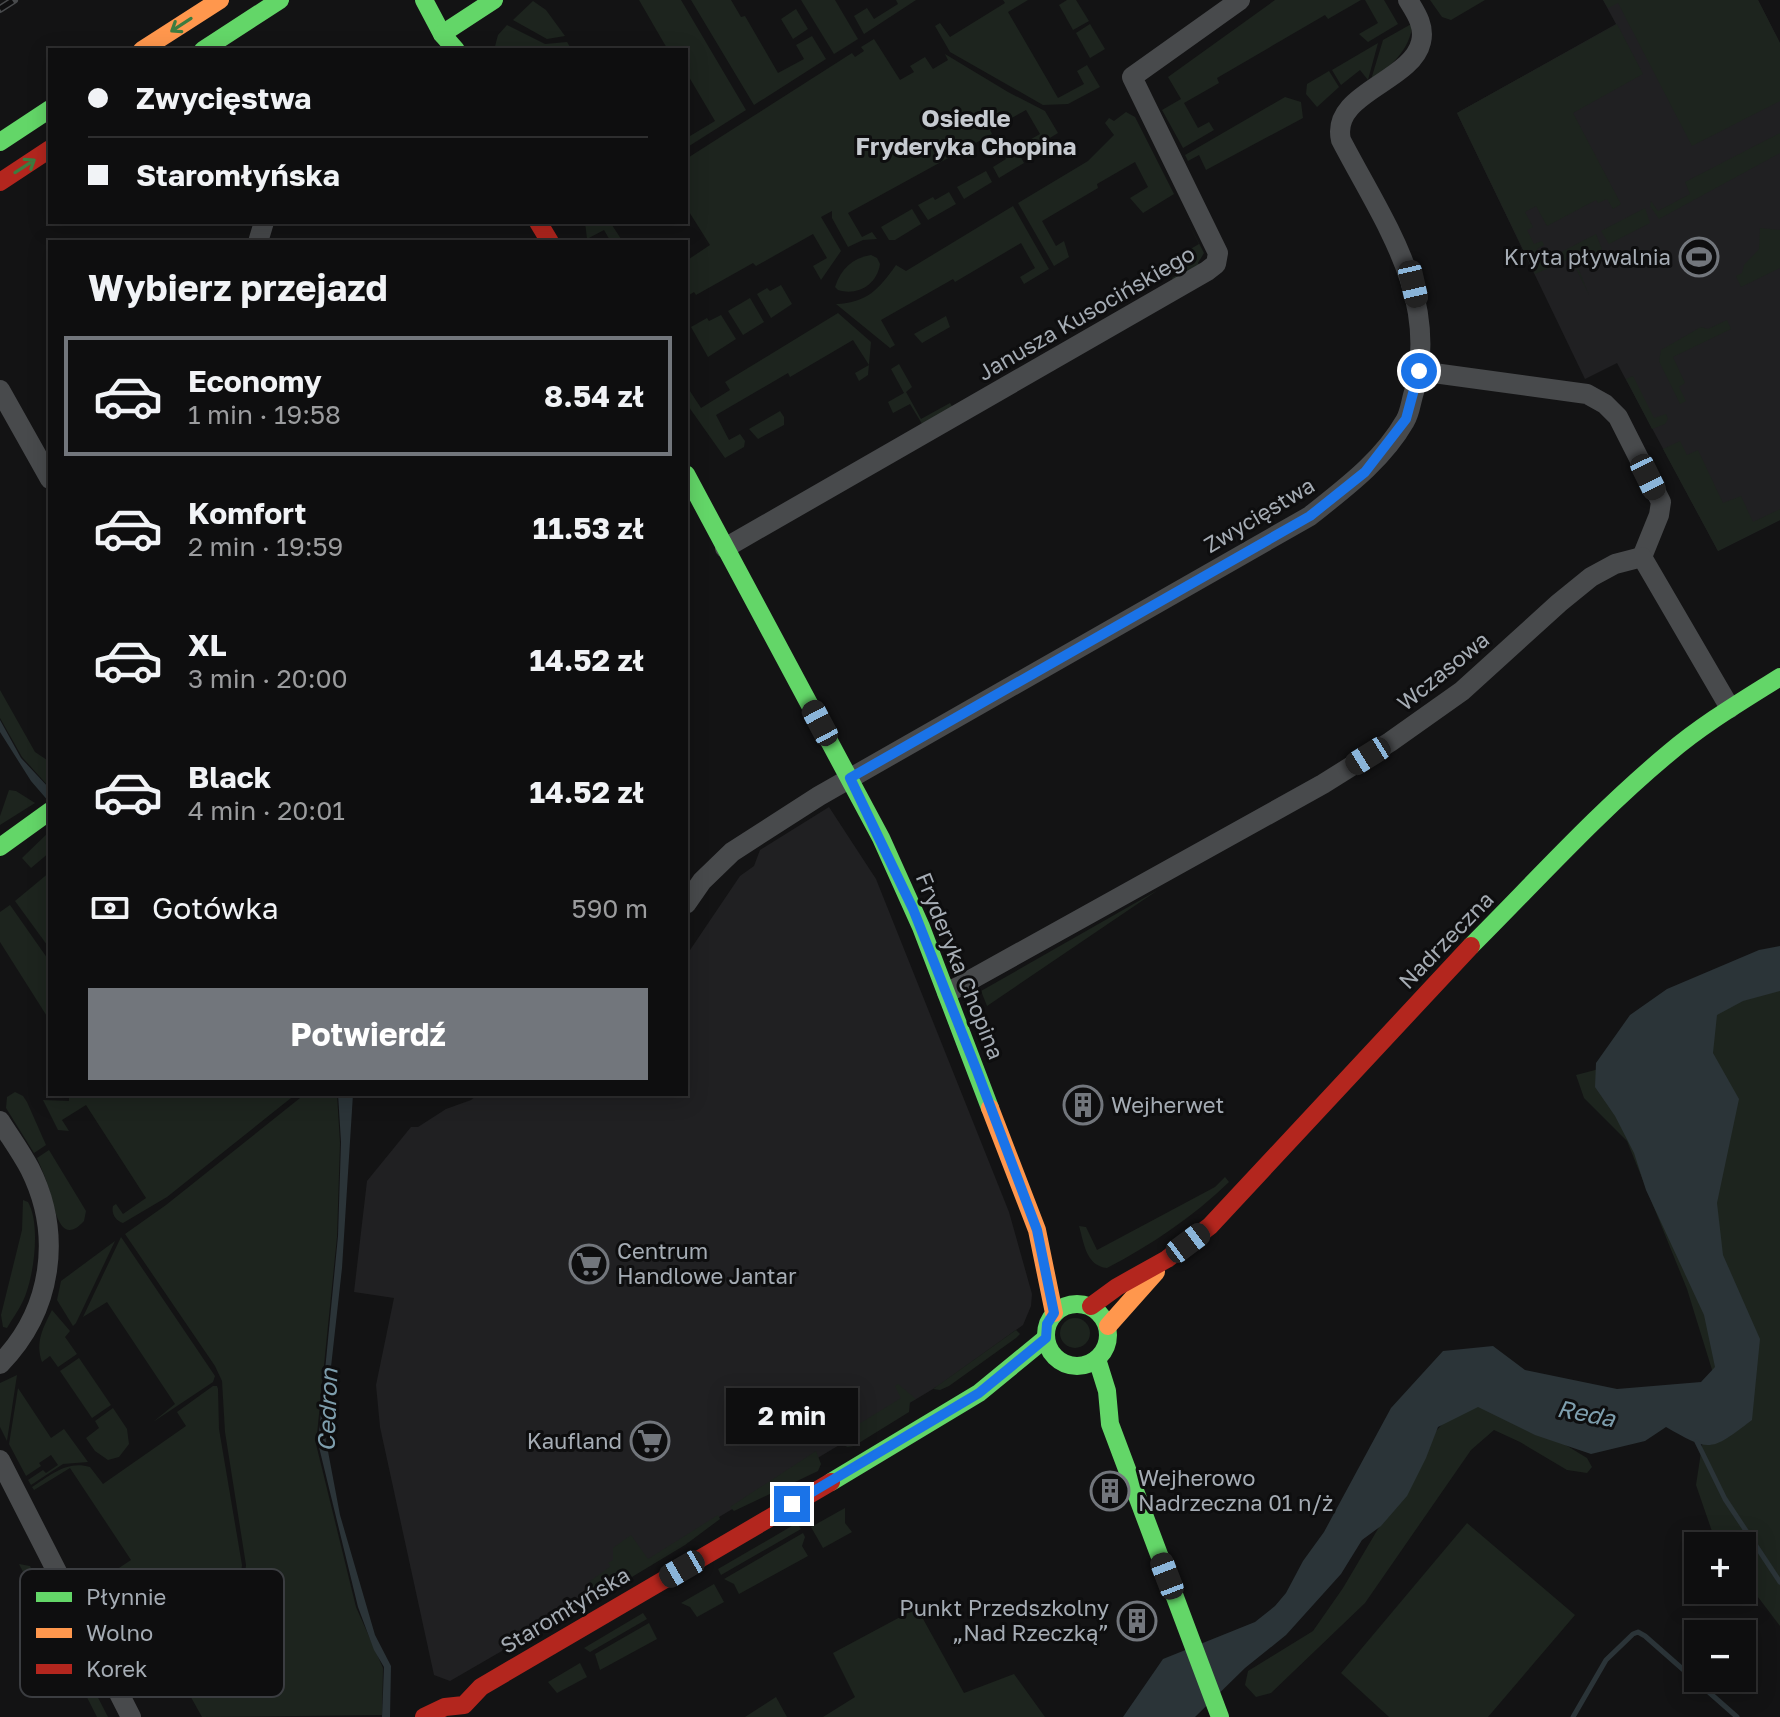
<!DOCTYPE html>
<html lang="pl">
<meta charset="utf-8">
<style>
:root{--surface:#0e0e0f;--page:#1c1c1d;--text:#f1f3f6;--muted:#9b9c9e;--line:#2e2e2f;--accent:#72767c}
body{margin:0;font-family:"Golos Text",sans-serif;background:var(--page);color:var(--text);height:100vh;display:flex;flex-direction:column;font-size:30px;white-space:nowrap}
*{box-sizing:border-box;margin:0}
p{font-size:26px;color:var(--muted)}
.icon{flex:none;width:44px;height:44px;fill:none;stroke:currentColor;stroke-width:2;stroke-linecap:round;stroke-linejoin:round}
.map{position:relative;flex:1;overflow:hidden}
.drawer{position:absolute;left:48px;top:240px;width:640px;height:856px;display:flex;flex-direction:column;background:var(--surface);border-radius:0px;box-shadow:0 4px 20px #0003,0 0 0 2px var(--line)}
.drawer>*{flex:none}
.top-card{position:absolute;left:48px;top:48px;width:640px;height:176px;border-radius:0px;box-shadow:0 4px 20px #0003,0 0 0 2px var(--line);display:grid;align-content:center;height:176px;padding:0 40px;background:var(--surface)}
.buttons{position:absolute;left:1684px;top:1532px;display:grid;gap:16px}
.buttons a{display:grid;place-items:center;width:72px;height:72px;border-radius:0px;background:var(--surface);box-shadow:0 4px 20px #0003,0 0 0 2px var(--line);font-size:40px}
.end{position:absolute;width:36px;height:36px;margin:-18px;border:10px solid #1a73e8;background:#fff;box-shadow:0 0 0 4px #fff}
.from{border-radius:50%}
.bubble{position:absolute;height:56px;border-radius:0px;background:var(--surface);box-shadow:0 4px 20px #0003,0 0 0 2px var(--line);font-size:26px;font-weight:700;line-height:56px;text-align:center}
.car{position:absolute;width:24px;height:48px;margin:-24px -12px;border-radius:10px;box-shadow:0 0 6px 2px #0007;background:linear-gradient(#222 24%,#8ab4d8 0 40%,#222 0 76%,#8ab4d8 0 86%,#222 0)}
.top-card b{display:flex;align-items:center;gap:28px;height:76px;font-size:30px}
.top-card b+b{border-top:2px solid var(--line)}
.top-card i{width:20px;height:20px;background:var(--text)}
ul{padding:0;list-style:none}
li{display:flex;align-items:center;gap:24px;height:120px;margin:0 16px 12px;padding:0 24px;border:4px solid transparent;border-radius:0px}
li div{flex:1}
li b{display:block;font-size:30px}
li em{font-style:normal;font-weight:700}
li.selected{border-color:var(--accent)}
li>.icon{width:72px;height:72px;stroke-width:1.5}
h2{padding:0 40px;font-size:36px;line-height:96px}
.pay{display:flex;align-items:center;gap:20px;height:88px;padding:0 40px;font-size:30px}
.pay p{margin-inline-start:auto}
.action{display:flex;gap:16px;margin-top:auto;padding:16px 40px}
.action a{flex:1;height:92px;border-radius:0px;background:var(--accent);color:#fff;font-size:32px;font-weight:700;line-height:92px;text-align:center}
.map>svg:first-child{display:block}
</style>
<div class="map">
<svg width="1780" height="1717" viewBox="0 0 1780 1717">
<rect width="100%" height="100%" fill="#131314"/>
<g fill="#202022">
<polygon points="1603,0 1758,0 1780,43 1780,520 1718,551 1617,363 1585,379 1457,113 1616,24"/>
<polygon points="829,807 876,879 1009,1212 1032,1294 1031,1306 1023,1325 938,1386 719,1517 599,1598 537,1632 525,1630 509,1639 507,1648 450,1681 434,1675 380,1427 376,1385 394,1298 354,1292 367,1181 411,1127 418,1127 446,1109 471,1100 478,1094 686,1094 686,956 740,876 754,866 760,850"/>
</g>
<g fill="#1d241e">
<polygon points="639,0 681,0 746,110 686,148 686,131 690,136 715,121 686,72 686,50 668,50"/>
<polygon points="691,0 731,0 741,17 745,16 778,73 804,59 796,45 812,36 826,59 754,105"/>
<polygon points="801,0 835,0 858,39 834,54"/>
<polygon points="896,0 916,0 864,34 854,16 867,8 874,19 898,4"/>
<polygon points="1003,0 1028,0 1008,12 1058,98 1084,84 1077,71 1087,65 1100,87 1068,104 1043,105 950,52 935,26 940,23 950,37 1005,3"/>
<polygon points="1067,0 1076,0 1089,21 1073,30 1059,5"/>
<polygon points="1275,0 1361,0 1328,19 1325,15 1217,78 1219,83 1184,103 1198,128 1209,122 1214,130 1183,148 1162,110 1181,99 1168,77"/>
<polygon points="1365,0 1384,0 1398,24 1368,42 1359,34 1378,23"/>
<polygon points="1430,0 1485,0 1451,20 1442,17"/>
<polygon points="1603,0 1758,0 1780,43 1780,101 1692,146 1618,3 1608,8"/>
<polygon points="533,1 546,10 565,36 547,39 513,20"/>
<polygon points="796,9 808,29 793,39 781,19"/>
<path d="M1413,23C1409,52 1392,64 1370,83L1383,40Z"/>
<polygon points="1090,24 1105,49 1090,58 1076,33"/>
<polygon points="1617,24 1643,74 1573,113 1621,204 1613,209 1607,199 1598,203 1596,200 1547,226 1536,206 1525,212 1533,227 1527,230 1534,244 1542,241 1544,245 1537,249 1544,261 1596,234 1602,249 1576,263 1589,295 1571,258 1535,274 1457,113"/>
<polygon points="507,25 545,44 567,42 572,50 494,50 498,35"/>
<polygon points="874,39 900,80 914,72 910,66 925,57 933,69 948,60 945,54 1008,92 1045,111 1058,133 1030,150 1026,142 1040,134 1026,110 990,130 992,134 848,213 862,237 872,232 877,239 863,240 848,247 832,218 832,211 821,217 841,251 821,280 813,266 827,258 813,234 756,266 753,263 696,295 694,292 686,297 686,261 710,245 686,207 686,159 852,53 855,57 864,51 861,47"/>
<polygon points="1378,43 1368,80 1360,70 1341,85 1332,70"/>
<polygon points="1329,71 1339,87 1317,107 1306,94 1307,84"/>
<polygon points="1285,97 1301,102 1303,118 1206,170 1199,155 1188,161 1185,155"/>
<polygon points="1126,112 1135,117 1174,194 1143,213 1130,198 1148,187 1135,162 1097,184 1098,188 1042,221 1056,246 1064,241 1069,257 1054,266 1018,203 1088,161 1114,135 1105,123 1109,118 1114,121"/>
<polygon points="1780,133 1780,153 1659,219 1650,206 1651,201 1658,211 1690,194 1685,182"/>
<polygon points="1016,148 1024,163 999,178 993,167 1006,159 1004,155"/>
<polygon points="986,171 992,182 964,199 957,187"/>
<polygon points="949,192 956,204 928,220 918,205 933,197 935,200"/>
<path d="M1013,206L1049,269L1024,284L1020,277L1035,268L1021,243L955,282L953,279L881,320L895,345L890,348L836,304C867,303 879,289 896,265L906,271Z"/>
<polygon points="1645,208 1650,223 1609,244 1601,231"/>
<polygon points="912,209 921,224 895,240 889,240 881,227"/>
<polygon points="1186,218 1204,253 1198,263 1200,267 1174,282 1172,278 1185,270 1177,257 1199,244"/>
<polygon points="585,222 610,222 623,242 611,242 604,230 587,239"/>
<polygon points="1760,228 1780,230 1780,268 1741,287 1736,276 1742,273 1744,265 1759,249"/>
<path d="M871,255L877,258L880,264C877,285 857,296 838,290L835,287C841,269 852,258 871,255Z"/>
<polygon points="781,285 792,304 771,318 757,294 767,288 770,291"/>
<polygon points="750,298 764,322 743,335 728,311"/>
<polygon points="838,313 871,342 868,375 859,381 855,373 869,365 853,340 790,377 788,373 716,415 729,440 740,434 745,441 744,447 725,458 686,403 686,385 701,408 730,390 725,382"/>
<polygon points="721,315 736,339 708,357 691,327 707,318 709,321"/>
<polygon points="946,316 950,327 922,343 914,334"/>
<polygon points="1727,320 1731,329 1673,357 1685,383 1679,387 1686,401 1680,404 1659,361 1661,350 1701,327 1708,329"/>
<polygon points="899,364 912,387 906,392 921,419 950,403 953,408 924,427 910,404 893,413 888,402 904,393 891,369"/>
<polygon points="1633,376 1654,418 1666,414 1668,419 1665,424 1652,429 1626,379"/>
<polygon points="780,411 784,417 784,425 758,439 749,429"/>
<polygon points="1680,441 1687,455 1698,450 1723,503 1741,496 1753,522 1780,509 1780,520 1718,551 1663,449"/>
<polygon points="0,690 35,752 50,762 50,788 22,757 0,718"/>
<polygon points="9,790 16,791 35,803 0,825 0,816"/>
<polygon points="50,831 50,852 31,868 22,858"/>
<polygon points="50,872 50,949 15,901"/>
<polygon points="1158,890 987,1006 981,991"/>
<polygon points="10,905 50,962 50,1021 0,942 0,912"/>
<polygon points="1780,988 1780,1626 1742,1576 1742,1546 1719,1546 1716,1543 1696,1485 1713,1373 1687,1289 1627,1141 1584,1098 1576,1075 1691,1045 1702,1006"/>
<polygon points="15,1092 23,1096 27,1102 46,1145 34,1153 6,1108 7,1097"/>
<path d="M69,1094H296L167,1197L123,1223C116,1221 111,1214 113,1206L116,1204L123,1214L146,1198L86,1105L62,1120L69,1131L58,1130L43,1100L69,1101Z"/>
<polygon points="305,1094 337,1094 340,1143 337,1237 316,1444 356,1607 383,1668 382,1715 202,1717 183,1683 231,1648 238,1633 246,1565 225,1432 222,1381 215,1366 125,1234 166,1205"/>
<path d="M49,1150L86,1211L84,1221C59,1249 54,1204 49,1189C46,1178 41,1168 37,1158Z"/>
<path d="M1225,1177L1229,1182C1193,1217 1151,1245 1107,1268C1086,1266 1084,1243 1079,1226L1086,1227L1097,1250L1215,1187Z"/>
<path d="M23,1200L28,1202C41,1224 34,1278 23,1301C19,1310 12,1319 7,1328L3,1327L1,1315L22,1230Z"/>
<polygon points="121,1237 215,1376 213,1382 153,1422 175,1404 107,1302 83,1317"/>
<polygon points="115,1241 76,1323 73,1326 57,1300 61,1281"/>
<path d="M52,1310L70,1331L65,1337L77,1354L58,1367L50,1356L42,1362C35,1342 43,1328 52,1310Z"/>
<circle cx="1075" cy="1333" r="15"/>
<polygon points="1016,1330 1020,1334 1016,1338 949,1386 940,1390 933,1389"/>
<polygon points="79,1358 111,1405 92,1418 60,1371"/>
<polygon points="17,1375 7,1441 0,1427 0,1383"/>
<polygon points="898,1384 916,1399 910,1402 909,1412 854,1446 847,1447 843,1443 839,1446 831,1435 831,1426 833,1425 841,1435 901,1398 895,1386"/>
<path d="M213,1386H217L218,1389L219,1429L242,1565L234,1634L228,1645L188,1672L119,1568L131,1560L70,1468L34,1490L32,1487C51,1475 67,1460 90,1467L103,1484L186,1426L177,1412Z"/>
<polygon points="18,1388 51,1438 64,1429 88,1462 63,1464 31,1485 28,1480 43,1470 46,1473 58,1465 51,1455 39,1463 41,1466 26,1476 9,1444"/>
<polygon points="1481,1403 1505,1408 1587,1458 1592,1467 1587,1473 1567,1470 1520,1442 1494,1430 1471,1450 1365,1603 1271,1693 1256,1697 1245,1685 1248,1671 1313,1631 1343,1588 1436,1431 1454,1412"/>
<polygon points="113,1408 127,1429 129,1444 119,1457 108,1460 95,1451 86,1438 99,1428 95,1421"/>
<polygon points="816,1451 821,1464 818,1471 734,1511 730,1507"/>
<polygon points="845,1508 845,1523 852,1532 823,1548 811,1527"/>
<polygon points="718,1515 720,1519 685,1545 602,1595 589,1587 589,1582 611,1566 608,1563 613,1560 613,1548 631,1535 648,1559"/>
<polygon points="797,1523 801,1529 721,1575 718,1569"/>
<polygon points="1467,1523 1575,1615 1488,1717 1389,1717 1341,1673"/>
<polygon points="803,1533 805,1537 802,1546 808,1556 739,1594 734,1584 724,1579"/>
<polygon points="19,1564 30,1566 108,1717 97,1717"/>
<polygon points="714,1584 724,1602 697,1617 690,1607 681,1603"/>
<polygon points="917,1608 964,1693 1014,1674 1045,1717 823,1717 855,1697 833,1653"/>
<polygon points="643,1613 647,1619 590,1652 584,1648"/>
<polygon points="649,1623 657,1639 600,1670 595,1654"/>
<polygon points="580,1663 587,1677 557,1693 548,1682"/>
<polygon points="776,1697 787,1717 745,1717"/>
</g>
<g fill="#2b3438">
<polygon points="0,720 21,758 50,789 50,803 31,781 0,732"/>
<path d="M1780,946V991L1743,1001L1717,1015L1713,1053L1739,1099L1717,1203L1723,1255L1760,1339L1752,1420C1711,1451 1711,1453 1666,1427L1645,1441L1591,1454L1535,1435L1478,1407L1438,1427L1426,1458L1407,1496L1381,1526L1362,1540L1341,1574L1286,1635L1245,1668L1195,1717H1123L1163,1659L1255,1622L1275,1606L1286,1593L1303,1561L1324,1532L1391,1408L1443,1351L1493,1346L1525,1370L1617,1389L1701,1382L1715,1367L1704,1315L1646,1190L1634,1153L1615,1116L1595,1087L1596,1063L1630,1015L1667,989L1759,950Z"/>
<polygon points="338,1094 353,1094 342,1268 324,1430 340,1515 375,1635 391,1666 390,1717 382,1717 384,1667 374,1650 358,1607 318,1443 338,1236 341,1142"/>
</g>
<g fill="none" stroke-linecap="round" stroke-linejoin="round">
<g stroke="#2b3438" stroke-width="5">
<polyline points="1697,1442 1725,1499 1780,1582"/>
<polyline points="1573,1717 1606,1660 1633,1634 1638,1632 1645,1636 1737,1717"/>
</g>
<g stroke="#484a4c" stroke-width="20">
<polyline points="258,242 264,222"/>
<polyline points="1419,371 1587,394 1605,404 1618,417 1661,502 1659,515 1642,557"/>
<polyline points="0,390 50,479"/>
<polyline points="725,548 1207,271 1216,264 1218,253 1132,77 1240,0"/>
<path d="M686,904L702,881L732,852L819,796L1310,516C1345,488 1382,461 1405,421C1410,413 1411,401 1414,392C1440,297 1383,221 1341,140C1330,93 1412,82 1421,42C1425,26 1416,13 1408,0"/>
<polyline points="947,993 1323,784 1390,742 1462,691 1559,603 1591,577 1615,564 1642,557 1730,708"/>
<path d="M0,1121C10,1137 21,1152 30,1169C63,1235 52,1311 0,1364"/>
<polyline points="0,1460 131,1717"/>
</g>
<g stroke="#63d668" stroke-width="18">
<polyline points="424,0 442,34 456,50"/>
<polyline points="442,34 494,0"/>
<polyline points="203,50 280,0"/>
<polyline points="0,142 50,109"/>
<polyline points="686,474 881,838 921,927 990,1108"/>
<polyline points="0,847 50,811"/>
<path d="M1471,946C1536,881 1598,812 1669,753C1703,724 1742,701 1780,677"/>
<circle cx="1077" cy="1335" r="31"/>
<polyline points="1097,1359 1107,1391 1110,1424 1220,1717"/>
<polyline points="831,1482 979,1393 1046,1338"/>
</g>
<g stroke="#ff974d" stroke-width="18">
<polyline points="142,50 220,0"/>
<polyline points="990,1108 1037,1230 1054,1313"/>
<polyline points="1108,1326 1156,1272"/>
</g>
<g stroke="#b3261e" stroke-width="18">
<polyline points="0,182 50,149"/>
<polyline points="538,222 550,242"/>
<polyline points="1091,1306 1117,1287 1167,1259 1210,1226 1471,946"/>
<polyline points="424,1717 445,1707 464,1705 481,1687 831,1482"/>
</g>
<g stroke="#484a4c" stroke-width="8">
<polyline id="rail" points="0,9 14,0"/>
</g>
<use href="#rail" stroke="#0e0e0f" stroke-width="5" stroke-dasharray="15" stroke-linecap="butt"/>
</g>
<defs><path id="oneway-shaft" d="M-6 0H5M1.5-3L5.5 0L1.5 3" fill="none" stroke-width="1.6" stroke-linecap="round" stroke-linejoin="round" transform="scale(2)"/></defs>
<g stroke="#3d7c40">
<use href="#oneway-shaft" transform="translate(181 25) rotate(147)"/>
<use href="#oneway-shaft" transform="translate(25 166) rotate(-33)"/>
</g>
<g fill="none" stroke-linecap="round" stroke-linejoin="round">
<polyline stroke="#1a73e8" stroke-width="10" points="792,1504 979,1393 1046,1338 1047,1324 1054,1313 1037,1230 977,1071 913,909 850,778 1310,516 1365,472 1406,419 1419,371"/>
</g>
<defs>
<g id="stadium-ring" transform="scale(2)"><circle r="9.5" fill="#0e0e0f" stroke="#72767c" stroke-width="1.5"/><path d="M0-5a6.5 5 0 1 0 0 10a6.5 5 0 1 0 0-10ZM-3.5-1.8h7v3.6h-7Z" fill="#72767c"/></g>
<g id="building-ring" transform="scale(2)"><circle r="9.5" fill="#0e0e0f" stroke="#72767c" stroke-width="1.5"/><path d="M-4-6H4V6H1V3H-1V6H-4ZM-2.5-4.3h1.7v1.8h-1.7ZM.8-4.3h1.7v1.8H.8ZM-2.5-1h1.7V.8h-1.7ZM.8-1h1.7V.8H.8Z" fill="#72767c"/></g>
<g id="supermarket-ring" transform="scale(2)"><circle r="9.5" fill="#0e0e0f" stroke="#72767c" stroke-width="1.5"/><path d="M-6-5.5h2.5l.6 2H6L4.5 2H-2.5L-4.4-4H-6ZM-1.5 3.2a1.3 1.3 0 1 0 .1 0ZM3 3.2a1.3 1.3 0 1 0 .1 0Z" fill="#72767c"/></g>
</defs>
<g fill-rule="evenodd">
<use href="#stadium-ring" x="1699" y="257"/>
<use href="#building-ring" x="1083" y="1105"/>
<use href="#supermarket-ring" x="589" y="1264"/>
<use href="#supermarket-ring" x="650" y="1441"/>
<use href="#building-ring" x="1110" y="1491"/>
<use href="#building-ring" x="1137" y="1621"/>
</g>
<g text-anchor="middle" stroke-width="6" stroke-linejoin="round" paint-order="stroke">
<g font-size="22" fill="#a5acb4" stroke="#0e0e0f" text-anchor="end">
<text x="1671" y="265">Kryta pływalnia</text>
<text x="1111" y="1113" text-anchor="start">Wejherwet</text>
<text x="617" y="1259" text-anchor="start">Centrum<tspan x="617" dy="25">Handlowe Jantar</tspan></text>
<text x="622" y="1449">Kaufland</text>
<text x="1138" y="1486" text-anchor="start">Wejherowo<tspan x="1138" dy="25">Nadrzeczna 01 n/ż</tspan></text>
<text x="1109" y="1616">Punkt Przedszkolny<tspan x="1109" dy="25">„Nad Rzeczką”</tspan></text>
</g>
<g font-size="22" fill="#a5acb4" stroke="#0e0e0f">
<text transform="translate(1086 313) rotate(-30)" y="8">Janusza Kusocińskiego</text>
<text transform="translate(1259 515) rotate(-31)" y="8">Zwycięstwa</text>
<text transform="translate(1443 671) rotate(-39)" y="8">Wczasowa</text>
<text transform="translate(1446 940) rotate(-46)" y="8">Nadrzeczna</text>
<text transform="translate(960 966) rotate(68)" y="8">Fryderyka Chopina</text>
<text transform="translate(565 1610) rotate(-31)" y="8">Staromłyńska</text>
</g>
<g font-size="24" font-weight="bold" fill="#c6cad0" stroke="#0e0e0f">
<text x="966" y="127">Osiedle<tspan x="966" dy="28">Fryderyka Chopina</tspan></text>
</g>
<g font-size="24" font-style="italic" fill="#7e9ead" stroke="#0e0e0f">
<text transform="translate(328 1410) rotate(-88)" y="8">Cedron</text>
<text transform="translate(1586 1414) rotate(11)" y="8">Reda</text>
</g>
</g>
<rect x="20" y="1569" width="264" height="128" rx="12" fill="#0e0e0f" stroke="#3b3d41" stroke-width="2"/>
<rect x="36" y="1592" width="36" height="10" fill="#63d668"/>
<rect x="36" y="1628" width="36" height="10" fill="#ff974d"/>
<rect x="36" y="1664" width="36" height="10" fill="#b3261e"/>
<g font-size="22" fill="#a5acb4">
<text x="86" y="1605">Płynnie</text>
<text x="86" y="1641">Wolno</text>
<text x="86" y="1677">Korek</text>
</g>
</svg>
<div class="buttons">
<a>+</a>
<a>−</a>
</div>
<i class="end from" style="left:1419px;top:371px"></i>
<i class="end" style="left:792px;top:1504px"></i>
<div class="bubble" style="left:726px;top:1388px;width:132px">2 min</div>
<i class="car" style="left:1413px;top:284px;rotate:167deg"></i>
<i class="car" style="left:1648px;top:477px;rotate:154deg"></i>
<i class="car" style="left:820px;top:723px;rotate:332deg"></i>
<i class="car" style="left:1368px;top:756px;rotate:238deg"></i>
<i class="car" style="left:1188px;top:1243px;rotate:53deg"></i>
<i class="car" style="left:682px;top:1569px;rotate:240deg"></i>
<i class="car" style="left:1167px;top:1576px;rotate:339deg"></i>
<div class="top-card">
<b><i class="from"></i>Zwycięstwa</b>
<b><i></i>Staromłyńska</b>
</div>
<section class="drawer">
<h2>Wybierz przejazd</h2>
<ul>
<li class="selected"><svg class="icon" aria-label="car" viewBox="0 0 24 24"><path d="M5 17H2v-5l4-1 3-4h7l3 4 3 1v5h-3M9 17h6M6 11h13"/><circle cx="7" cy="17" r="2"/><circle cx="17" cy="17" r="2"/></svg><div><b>Economy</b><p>1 min · 19:58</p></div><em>8.54 zł</em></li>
<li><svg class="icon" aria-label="car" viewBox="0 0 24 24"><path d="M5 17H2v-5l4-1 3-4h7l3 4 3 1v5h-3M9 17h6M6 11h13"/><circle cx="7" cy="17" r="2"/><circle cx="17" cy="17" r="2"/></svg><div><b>Komfort</b><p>2 min · 19:59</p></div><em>11.53 zł</em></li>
<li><svg class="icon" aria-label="car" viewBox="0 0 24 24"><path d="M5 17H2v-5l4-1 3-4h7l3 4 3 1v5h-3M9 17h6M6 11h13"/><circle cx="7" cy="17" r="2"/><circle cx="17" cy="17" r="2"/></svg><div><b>XL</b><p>3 min · 20:00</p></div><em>14.52 zł</em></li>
<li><svg class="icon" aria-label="car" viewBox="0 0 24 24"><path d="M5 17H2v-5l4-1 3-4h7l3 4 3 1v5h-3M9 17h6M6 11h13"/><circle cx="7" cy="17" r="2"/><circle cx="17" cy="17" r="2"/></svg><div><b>Black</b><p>4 min · 20:01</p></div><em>14.52 zł</em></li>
</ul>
<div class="pay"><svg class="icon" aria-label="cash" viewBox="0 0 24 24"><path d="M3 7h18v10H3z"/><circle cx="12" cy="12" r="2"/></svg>Gotówka<p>590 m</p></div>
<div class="action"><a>Potwierdź</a></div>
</section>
</div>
